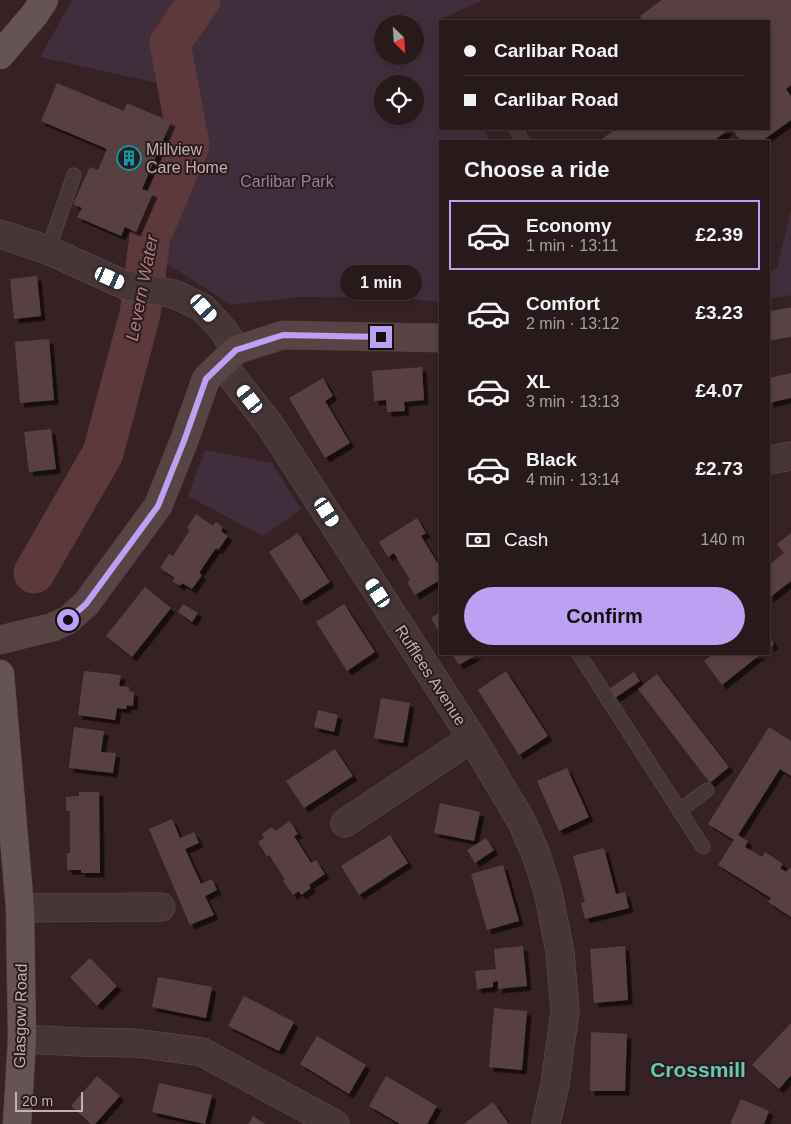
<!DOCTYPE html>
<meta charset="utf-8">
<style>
:root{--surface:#281a1b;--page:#342728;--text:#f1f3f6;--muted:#a5a1a3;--line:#44383a;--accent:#bca0f2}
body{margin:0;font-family:Helvetica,sans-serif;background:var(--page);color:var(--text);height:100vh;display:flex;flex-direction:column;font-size:19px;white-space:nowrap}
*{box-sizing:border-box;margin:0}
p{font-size:16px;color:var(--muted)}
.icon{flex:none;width:28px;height:28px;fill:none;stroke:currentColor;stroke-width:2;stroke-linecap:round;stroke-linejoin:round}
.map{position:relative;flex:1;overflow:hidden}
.drawer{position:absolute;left:439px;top:140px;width:331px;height:515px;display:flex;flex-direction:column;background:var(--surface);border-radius:0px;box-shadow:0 2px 8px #0003,0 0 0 1px var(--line)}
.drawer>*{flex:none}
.guide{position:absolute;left:439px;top:20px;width:331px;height:110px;border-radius:0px;box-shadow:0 2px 8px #0003,0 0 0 1px var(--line);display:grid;align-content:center;height:110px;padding:0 25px;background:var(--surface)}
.needle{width:32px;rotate:155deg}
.tools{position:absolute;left:374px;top:15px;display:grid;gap:10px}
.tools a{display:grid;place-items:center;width:50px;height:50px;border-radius:50%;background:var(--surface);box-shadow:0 2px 8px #0003,0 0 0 1px var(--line);font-size:25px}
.scale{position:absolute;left:15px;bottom:12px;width:68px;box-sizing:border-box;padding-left:5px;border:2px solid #c3b0b1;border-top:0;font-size:14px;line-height:18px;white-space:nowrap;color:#c3b0b1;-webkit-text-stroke:4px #2b1b1c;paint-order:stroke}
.end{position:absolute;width:22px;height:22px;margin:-11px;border:6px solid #bca0f2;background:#111;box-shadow:0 0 0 2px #111}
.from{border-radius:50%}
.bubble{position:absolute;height:35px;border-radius:18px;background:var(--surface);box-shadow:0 2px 8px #0003,0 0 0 1px var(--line);font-size:16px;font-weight:700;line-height:35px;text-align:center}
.car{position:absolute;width:15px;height:30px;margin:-15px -8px;border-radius:6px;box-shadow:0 0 4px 1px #0007;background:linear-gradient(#fff 24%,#345 0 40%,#fff 0 76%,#345 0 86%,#fff 0)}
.guide b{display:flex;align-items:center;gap:18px;height:48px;font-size:19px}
.guide b+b{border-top:1px solid var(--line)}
.guide i{width:12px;height:12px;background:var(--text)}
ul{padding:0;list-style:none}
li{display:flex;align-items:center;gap:15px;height:70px;margin:0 10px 8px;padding:0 15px;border:2px solid transparent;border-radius:0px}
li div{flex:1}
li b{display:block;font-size:19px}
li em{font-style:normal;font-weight:700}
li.current{border-color:var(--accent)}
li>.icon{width:45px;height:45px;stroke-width:1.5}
h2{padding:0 25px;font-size:22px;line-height:60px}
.pay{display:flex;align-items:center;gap:12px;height:55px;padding:0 25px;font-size:19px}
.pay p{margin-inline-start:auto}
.cta{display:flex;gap:10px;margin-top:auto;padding:10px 25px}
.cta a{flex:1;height:58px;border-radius:30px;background:var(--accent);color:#111;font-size:20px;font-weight:700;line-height:58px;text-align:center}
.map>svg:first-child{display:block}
</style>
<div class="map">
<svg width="791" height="1124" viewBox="0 0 791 1124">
<defs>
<filter id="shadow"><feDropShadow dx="4.5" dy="4.5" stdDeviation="0" flood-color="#0009"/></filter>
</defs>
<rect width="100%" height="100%" fill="#362224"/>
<g fill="#412e3c" fill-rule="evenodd">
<path d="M72,0H483L441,19L442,21H440V129H484L489,141H440V302L402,298L299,297L231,305L137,244L175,145L171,86L40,57ZM382,24H415V56H382ZM382,84H415V116H382Z"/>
<polygon points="791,211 791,295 769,299 769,272 777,268"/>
<polygon points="205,450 272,463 301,509 263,536 188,496"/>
</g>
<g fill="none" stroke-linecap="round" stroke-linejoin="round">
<polyline stroke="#5e393c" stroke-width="41" points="34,573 103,453 140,314 150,237 189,145 170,43 200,0"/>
</g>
<g fill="#584143" filter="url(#shadow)">
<polygon points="662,0 791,0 791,85 786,89 791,96 791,120 762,141 741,141 732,129 769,129 769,21 643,21 640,16"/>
<polygon points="57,83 124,111 127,103 171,122 142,189 153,193 136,232 125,227 121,236 77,217 82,208 73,204 90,167 98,170 107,149 41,121"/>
<polygon points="616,129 730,129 713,141 599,141"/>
<polygon points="37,276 41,316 14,319 10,279"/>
<polygon points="49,339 54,400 20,403 15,342"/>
<polygon points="422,367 424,400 404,402 405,411 387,412 386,400 374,401 372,371"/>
<polygon points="791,373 791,398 769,403 769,378"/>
<polygon points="323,378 333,396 325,401 350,443 325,458 289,398"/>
<polygon points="51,429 56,469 29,472 24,432"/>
<polygon points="196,514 213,526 216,522 223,527 221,531 228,536 218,550 216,548 207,561 199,573 202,575 192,589 182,583 180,586 172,581 175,578 160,568 169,554 173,556 190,530 187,528"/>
<polygon points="417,518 426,533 421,536 440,567 440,580 415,595 407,582 410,580 394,553 388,557 379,542"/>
<polygon points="298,533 330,582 301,601 269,552"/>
<polygon points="791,533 791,581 769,598 769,565 784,553 777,544"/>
<polygon points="145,587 171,608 132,657 106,636"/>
<polygon points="183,604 198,613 192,622 178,612"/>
<polygon points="344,604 375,652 347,671 316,622"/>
<polygon points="440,612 440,634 431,618"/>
<polygon points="769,636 774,644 769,648"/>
<polygon points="452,654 478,654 459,665"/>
<polygon points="713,654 761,654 722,685 704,661"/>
<polygon points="84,671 121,675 119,686 129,687 129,691 134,692 133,706 127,705 126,709 117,708 115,720 78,715"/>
<polygon points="506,671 548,736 519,755 478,690"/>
<polygon points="634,672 640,681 615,698 609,689"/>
<polygon points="657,674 729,767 710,783 638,689"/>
<polygon points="381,698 410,703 403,743 374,738"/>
<polygon points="318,710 338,715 334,732 314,727"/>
<polygon points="74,727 104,731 101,752 116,753 113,773 69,768"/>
<polygon points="769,727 791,741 791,776 780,769 738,835 748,841 745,847 762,857 765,852 783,864 780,868 786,872 790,868 791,868 791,917 768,902 771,898 718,865 734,840 708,824"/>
<polygon points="335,749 353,776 304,808 286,781"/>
<polygon points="567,768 589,817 559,831 537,781"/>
<polygon points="79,792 99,792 100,873 81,873 81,870 67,870 67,853 70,853 70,811 66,811 66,797 79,796"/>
<polygon points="440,803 480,812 474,841 434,833"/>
<polygon points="172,819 180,838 194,832 199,843 185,849 201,884 212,879 217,890 205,896 214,915 190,925 149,829"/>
<polygon points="290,821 298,834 294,836 311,863 316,860 325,874 309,885 311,888 301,895 299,891 293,895 283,881 285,879 269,855 267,856 258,842 264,838 262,834 272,827 275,831"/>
<polygon points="390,835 408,863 359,895 341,866"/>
<polygon points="486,838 494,850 475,863 467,850"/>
<polygon points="604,848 616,894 625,892 629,908 585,919 581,903 585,902 573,856"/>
<polygon points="503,865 519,921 487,930 471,874"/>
<polygon points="523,946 527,986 498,989 498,981 493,982 493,987 477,989 475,971 496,969 494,949"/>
<polygon points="625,946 628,1000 594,1003 590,949"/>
<polygon points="90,958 117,986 97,1006 70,977"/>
<polygon points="158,977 212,987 206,1018 152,1007"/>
<polygon points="244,996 294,1022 279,1051 228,1026"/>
<polygon points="494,1008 527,1011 522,1070 489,1067"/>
<polygon points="791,1023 791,1075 779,1089 752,1065"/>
<polygon points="591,1032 627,1034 625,1091 590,1091"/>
<polygon points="317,1036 366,1065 349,1094 300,1064"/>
<polygon points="97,1076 120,1096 95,1124 91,1124 71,1106"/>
<polygon points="386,1076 437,1106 427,1124 400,1124 369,1106"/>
<polygon points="159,1083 212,1095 205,1124 152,1112"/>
<polygon points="741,1099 769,1111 764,1124 730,1124"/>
<polygon points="493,1102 509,1124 464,1124 477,1114"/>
<polygon points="253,1116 265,1124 248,1124"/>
</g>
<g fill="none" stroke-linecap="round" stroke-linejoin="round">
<g stroke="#615051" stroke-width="15">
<g id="lane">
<polyline points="516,129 522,141"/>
<polyline points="48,250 74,175"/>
<polyline points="579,654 703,847"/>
<polyline points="680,810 707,790"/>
</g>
</g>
<g stroke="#615051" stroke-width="29">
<g id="street">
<polyline points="0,234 48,250 125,285 174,294 203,308 223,330 236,350"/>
<polyline points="222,364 270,425 472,738 522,822 537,857 548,892 560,952 565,1011 555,1084 546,1124"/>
<polyline points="769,460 791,456"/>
<polyline points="345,823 472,738"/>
<polyline points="20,908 161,907"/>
<polyline points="22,1039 81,1042 136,1043 202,1052 335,1124"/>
</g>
</g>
<g stroke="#503f40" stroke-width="29">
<g id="secondary">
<polyline points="769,326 791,322"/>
<polyline points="0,640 53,627 68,620 86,604 158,506 184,441 206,379 236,350 283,335 440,338"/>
</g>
</g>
<g stroke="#503f40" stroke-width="29">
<g id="primary">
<polyline points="0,55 35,14 44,0"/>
<polyline points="0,674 20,908 22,1039 17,1124"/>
</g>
</g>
<use href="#lane" stroke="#463637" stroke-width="14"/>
<use href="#street" stroke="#463637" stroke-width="28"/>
<use href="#secondary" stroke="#594445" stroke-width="28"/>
<use href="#primary" stroke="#665455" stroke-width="28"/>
</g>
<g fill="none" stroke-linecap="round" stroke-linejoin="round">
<polyline stroke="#bca0f2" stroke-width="6" points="68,620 86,604 158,506 184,441 206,379 236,350 283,335 381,337"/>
</g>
<defs>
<g id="building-ring" transform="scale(1.25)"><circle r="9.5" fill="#2b1b1c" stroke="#0f9aa8" stroke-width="1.5"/><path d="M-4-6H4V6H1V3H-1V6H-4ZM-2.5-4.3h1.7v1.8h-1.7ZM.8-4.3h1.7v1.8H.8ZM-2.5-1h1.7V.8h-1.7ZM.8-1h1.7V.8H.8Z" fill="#0f9aa8"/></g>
</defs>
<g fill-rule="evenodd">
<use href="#building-ring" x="129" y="158"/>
</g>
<g text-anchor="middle" stroke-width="4" stroke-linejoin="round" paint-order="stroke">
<g font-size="16" fill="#c3b0b1" stroke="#2b1b1c" text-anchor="start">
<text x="146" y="155">Millview<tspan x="146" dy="18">Care Home</tspan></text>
</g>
<g font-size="16" fill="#9380a2" stroke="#2b1b1c">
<text x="287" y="187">Carlibar Park</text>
</g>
<g font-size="16" fill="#c3b0b1" stroke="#2b1b1c">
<text transform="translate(431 675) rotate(57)" y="6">Rufflees Avenue</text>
<text transform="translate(20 1016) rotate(-89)" y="6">Glasgow Road</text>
</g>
<g font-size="18" font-style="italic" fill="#a97b7f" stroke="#2b1b1c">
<text transform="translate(142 288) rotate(-79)" y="6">Levern Water</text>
</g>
<g font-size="21" font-weight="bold" fill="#66c8b2" stroke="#2b1b1c">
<text x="698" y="1077">Crossmill</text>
</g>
</g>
</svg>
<div class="tools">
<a><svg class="needle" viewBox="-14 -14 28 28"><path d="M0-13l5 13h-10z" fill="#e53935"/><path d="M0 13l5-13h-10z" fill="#a5a1a3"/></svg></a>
<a><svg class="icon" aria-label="locate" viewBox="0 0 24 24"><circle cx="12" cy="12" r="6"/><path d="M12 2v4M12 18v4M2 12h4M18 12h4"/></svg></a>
</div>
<div class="scale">20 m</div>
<i class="end from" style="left:68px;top:620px"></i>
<i class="end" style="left:381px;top:337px"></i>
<div class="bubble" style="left:340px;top:265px;width:82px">1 min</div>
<i class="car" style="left:110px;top:278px;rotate:114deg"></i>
<i class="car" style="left:204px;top:308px;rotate:138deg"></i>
<i class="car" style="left:250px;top:399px;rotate:322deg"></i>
<i class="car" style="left:327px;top:512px;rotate:147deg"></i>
<i class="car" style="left:378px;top:593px;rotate:327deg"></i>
<div class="guide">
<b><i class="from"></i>Carlibar Road</b>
<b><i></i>Carlibar Road</b>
</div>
<section class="drawer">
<h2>Choose a ride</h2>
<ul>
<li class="current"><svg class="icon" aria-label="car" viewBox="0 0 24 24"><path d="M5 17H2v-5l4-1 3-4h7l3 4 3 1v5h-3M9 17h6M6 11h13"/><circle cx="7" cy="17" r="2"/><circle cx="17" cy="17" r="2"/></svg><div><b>Economy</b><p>1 min · 13:11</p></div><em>£2.39</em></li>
<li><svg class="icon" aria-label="car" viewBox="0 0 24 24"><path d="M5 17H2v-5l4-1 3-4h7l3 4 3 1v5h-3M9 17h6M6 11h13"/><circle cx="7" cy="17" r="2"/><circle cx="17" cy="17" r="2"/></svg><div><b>Comfort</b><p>2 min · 13:12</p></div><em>£3.23</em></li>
<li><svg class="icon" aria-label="car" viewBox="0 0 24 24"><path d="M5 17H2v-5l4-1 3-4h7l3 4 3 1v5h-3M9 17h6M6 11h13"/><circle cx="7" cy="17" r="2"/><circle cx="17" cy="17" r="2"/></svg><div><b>XL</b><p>3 min · 13:13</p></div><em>£4.07</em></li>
<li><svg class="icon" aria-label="car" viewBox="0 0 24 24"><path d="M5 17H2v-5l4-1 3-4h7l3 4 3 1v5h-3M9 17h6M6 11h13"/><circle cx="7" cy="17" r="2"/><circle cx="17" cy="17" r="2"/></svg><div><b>Black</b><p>4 min · 13:14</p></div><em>£2.73</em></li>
</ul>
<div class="pay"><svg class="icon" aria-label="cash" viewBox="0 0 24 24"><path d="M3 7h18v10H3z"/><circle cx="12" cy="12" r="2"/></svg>Cash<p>140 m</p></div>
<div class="cta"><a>Confirm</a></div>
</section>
</div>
